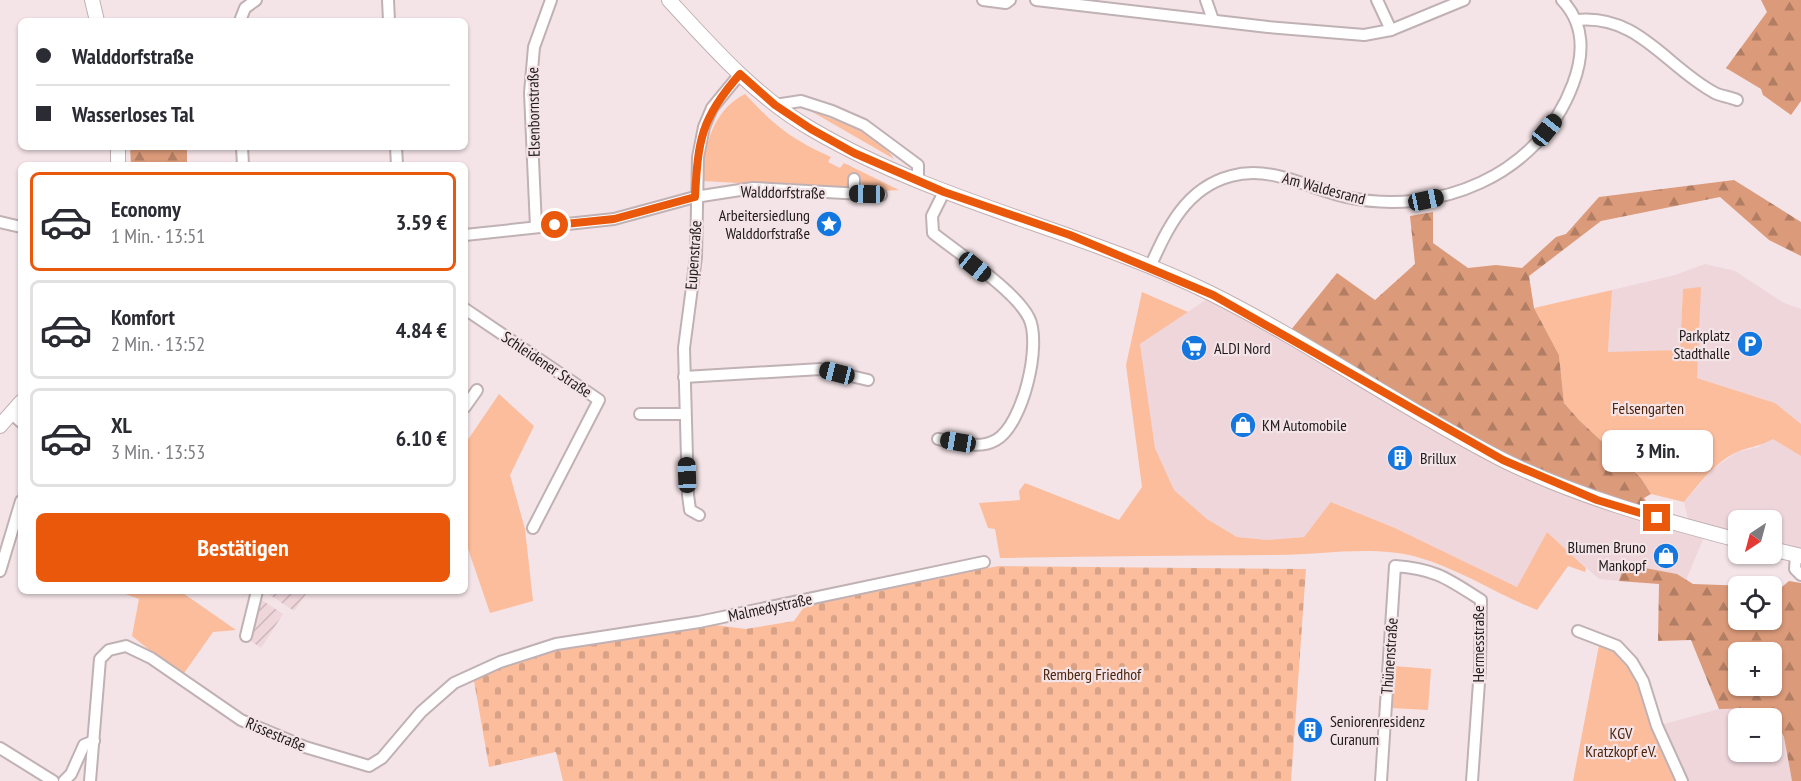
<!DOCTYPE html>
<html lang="de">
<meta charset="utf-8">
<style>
:root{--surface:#fff;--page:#f7f7f7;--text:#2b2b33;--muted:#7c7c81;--line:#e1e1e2;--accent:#ea580c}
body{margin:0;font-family:"PT Sans Narrow",sans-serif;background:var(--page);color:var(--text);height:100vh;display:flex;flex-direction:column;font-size:22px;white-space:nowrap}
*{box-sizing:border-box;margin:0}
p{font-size:20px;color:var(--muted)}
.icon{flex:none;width:33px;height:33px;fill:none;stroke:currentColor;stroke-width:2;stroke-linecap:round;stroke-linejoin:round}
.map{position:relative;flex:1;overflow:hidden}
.drawer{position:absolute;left:18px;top:162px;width:450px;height:432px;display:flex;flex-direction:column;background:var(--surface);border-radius:9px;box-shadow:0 2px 4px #0004}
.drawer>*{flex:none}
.banner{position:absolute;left:18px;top:18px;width:450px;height:132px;border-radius:9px;box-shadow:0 2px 4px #0004;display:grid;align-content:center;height:132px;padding:0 18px;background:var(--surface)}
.needle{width:39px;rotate:216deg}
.buttons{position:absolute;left:1728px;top:510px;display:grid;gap:12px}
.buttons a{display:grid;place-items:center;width:54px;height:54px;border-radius:9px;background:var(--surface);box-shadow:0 2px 4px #0004;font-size:30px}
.end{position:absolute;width:27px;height:27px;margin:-14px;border:8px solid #ea580c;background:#fff;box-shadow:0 0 0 3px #fff}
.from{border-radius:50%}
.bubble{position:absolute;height:42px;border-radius:9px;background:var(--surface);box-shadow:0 2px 4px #0004;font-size:20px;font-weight:800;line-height:42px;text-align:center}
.car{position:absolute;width:18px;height:36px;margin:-18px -9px;border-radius:8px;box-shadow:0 0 4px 2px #0007;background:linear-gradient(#222 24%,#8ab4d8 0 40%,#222 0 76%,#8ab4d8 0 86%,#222 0)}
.banner b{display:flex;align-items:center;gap:21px;height:57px;font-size:22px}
.banner b+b{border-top:2px solid var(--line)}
.banner i{width:15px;height:15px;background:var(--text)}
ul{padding:10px 0 0;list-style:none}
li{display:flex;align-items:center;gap:18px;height:99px;margin:0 12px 9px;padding:0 6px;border:3px solid var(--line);border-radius:9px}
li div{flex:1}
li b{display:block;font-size:22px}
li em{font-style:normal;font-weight:800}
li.selected{border-color:var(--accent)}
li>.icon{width:54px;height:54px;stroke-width:1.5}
.primary-button{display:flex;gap:12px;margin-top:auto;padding:12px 18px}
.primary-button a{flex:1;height:69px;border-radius:9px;background:var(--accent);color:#fff;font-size:24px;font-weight:800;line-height:69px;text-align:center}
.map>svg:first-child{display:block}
</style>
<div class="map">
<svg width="1801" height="781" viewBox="0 0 1801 781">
<defs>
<pattern id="industrial-furrows" width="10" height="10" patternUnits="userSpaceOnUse" patternTransform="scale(1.5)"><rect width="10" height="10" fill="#eed6db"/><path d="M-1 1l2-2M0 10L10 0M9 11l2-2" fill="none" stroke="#ccb7bb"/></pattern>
<pattern id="forest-firs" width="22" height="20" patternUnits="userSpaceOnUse" patternTransform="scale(1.5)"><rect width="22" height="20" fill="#db9a7a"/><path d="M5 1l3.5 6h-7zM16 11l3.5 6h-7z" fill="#b17d63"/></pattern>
<pattern id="cemetery-stones" width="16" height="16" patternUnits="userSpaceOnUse" patternTransform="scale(1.5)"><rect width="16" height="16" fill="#fcbd9d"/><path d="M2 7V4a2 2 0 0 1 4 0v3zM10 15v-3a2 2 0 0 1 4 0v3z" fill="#d8a287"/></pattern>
</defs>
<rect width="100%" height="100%" fill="#f4e4e7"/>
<g fill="#eed6db" fill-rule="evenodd">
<polygon points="1705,264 1735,271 1784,303 1801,309 1801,556 1772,549 1772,520 1738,520 1738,540 1706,532 1686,580 1677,574 1624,564 1619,581 1599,579 1547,532 1517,587 1395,528 1332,502 1304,537 1268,540 1237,537 1207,519 1174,490 1155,448 1140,344 1213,295 1395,400 1690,526 1684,502 1713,469 1737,452 1759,447 1775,403 1697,378 1683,289 1680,350 1608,353 1612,290 1675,275"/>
<path d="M1769,708L1784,737L1792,781H1682L1657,726L1719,709ZM1738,718H1772V752H1738Z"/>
</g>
<g fill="url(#industrial-furrows)">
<polygon points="264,591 308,591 294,611"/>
<polygon points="259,598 283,614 261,648 249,640"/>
</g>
<g fill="#fcbd9d">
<path d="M745,94C775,126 791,139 831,157L828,162L840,168L844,163L899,190L865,192L859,176H851L849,186L844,189L703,181C703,147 713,110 745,94Z"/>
<path d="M809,110C836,121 879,133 894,159Z"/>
<path d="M1701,287L1697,378L1775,403L1801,424V456L1773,439C1761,446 1749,447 1737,452C1715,462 1699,484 1684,502L1651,494L1641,478L1579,420L1564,403L1559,355L1534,308L1612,290L1608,352L1680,350L1683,289Z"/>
<path d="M1142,292L1188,312L1140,344L1155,448L1174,490L1207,519L1237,537L1268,540L1304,537L1331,502L1395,528L1517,587L1547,532L1586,568L1585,572L1568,566L1537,610C1496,594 1460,569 1417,557C1371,545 1323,555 1277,555C1185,556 1092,556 1000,558L995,529L988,528L979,503L1020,500L1019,491L1025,483L1119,520L1142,487L1126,365Z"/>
<polygon points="499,394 534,426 510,475 525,529 533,601 490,613 465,540 465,444"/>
<polygon points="117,591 180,591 236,630 213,632 182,676 132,636 139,599"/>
<polygon points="1600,640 1632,662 1682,781 1573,781"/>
<polygon points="1394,666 1431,669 1428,710 1391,708"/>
</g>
<g fill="url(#forest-firs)" fill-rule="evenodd">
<polygon points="1761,0 1801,0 1801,101 1791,115 1763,95 1761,89 1726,68 1767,12"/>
<polygon points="130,147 187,147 187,165 131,165"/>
<polygon points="1734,180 1801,222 1801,256 1769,240 1720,197 1601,221 1529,276 1534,308 1559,355 1564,403 1579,420 1641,478 1651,494 1644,498 1657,518 1555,483 1286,336 1337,273 1375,300 1415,264 1410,216 1433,212 1433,243 1468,268 1496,265 1522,268 1556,237 1566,234 1599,197"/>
<path d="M1624,564L1677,574L1693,584L1750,586H1738V620H1772V591L1776,592L1789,581L1801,583V781H1792L1784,737L1769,708L1719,709L1691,640L1658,641L1659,584L1619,581ZM1772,652V686H1738V652Z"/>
</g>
<polygon fill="url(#cemetery-stones)" points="999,566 1306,569 1291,781 563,781 556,752 489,767 473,675 556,644 700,623 746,629 794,621 809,600"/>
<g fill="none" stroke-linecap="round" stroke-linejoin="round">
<g stroke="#c0b1b4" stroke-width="14">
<g id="street">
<polyline points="388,0 389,21"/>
<polyline points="983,0 1006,3 1010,0"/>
<polyline points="1036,0 1268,27 1364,35 1391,30 1464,0"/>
<polyline points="1206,0 1213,20"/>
<polyline points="1377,0 1391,30"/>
<path d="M1577,20C1639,14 1666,67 1715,93C1721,96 1730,97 1737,100"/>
<polyline points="240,21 245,8 256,0"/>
<polyline points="775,105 801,101 832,111 864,125 918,165 918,181"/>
<polyline points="242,147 243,165"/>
<polyline points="396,147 397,165"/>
<polyline points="854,194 854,179"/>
<polyline points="0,222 21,227"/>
<polyline points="536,227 530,93 534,47 551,0"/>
<polyline points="465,235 614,219 695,197 753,188 881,195"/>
<path d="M1150,267C1168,227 1186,188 1231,176C1271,165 1308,188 1346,197C1437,217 1539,176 1573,84C1584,55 1585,24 1562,0"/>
<polyline points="465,309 599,400 533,528"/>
<polyline points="684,377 821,369 868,380"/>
<polyline points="465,407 477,390"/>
<polyline points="11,413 21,422"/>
<polyline points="640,414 685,414"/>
<path d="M938,439C955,442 979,450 996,440C1023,425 1042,344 1029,318C1016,291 958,253 933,233L932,216L944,192"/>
<polyline points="699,515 690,510 688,495 684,348 696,257 698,157 704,127 712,108 740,74"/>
<polyline points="1796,555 1795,569 1801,575"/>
<polyline points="0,571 21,501"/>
<polyline points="1578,631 1617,646 1632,662 1643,681 1657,726 1682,781"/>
<polyline points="246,636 257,591"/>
<polyline points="0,748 53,781"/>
<polyline points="64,781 71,774 84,745 94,741"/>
<polyline points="90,781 100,659 109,650 126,646 151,658 241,720 305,747 369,766 382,758 421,712 454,683 500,662 556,644 699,622 984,562"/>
<path d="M1381,781L1395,566C1436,569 1448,579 1481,600L1480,668L1472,781"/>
</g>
</g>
<g stroke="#c0b1b4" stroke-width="16">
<g id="secondary">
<polyline points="92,0 97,21"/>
<path d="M669,0C712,47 757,98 813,130C938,203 1082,230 1212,294C1312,344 1403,409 1503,460C1578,497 1658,519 1738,540"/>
<polyline points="118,147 118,165"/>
<polyline points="0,426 21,402"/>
<polyline points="1772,549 1801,556"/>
</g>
</g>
<use href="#street" stroke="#fff" stroke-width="10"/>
<use href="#secondary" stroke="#fff" stroke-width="14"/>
</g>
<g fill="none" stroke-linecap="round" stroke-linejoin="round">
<path stroke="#ea580c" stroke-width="8" d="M555,225L614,219L695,197C698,140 701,118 740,74L775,105L811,129L854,153L944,192L1070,235L1213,295L1503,460L1597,500L1657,518"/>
</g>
<defs>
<g id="sight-disc" transform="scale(1.35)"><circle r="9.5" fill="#1476df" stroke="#f4e4e7"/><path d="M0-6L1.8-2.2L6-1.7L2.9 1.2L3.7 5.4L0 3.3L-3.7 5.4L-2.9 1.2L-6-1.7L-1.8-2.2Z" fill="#fff"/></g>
<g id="parking-disc" transform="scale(1.35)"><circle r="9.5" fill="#1476df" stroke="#f4e4e7"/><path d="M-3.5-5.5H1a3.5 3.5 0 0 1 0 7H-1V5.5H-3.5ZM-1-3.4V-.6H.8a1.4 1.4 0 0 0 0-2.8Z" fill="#fff"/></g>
<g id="supermarket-disc" transform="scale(1.35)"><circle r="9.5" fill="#1476df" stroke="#f4e4e7"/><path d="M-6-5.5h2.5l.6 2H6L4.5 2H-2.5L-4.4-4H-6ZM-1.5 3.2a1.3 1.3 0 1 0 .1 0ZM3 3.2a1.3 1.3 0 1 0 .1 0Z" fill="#fff"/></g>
<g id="shop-disc" transform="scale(1.35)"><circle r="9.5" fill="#1476df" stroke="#f4e4e7"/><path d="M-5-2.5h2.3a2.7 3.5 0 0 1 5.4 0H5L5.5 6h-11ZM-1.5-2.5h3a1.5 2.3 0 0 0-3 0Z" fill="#fff"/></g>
<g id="building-disc" transform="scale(1.35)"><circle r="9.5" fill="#1476df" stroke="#f4e4e7"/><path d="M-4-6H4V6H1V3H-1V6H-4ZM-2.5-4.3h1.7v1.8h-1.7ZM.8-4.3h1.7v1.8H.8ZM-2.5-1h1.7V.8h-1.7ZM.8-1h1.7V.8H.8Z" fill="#fff"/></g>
</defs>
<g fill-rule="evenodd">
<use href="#sight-disc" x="829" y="224"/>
<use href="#parking-disc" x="1750" y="344"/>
<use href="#supermarket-disc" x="1194" y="348"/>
<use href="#shop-disc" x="1243" y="425"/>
<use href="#building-disc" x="1400" y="458"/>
<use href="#shop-disc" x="1666" y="556"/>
<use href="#building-disc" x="1310" y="730"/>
</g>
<g text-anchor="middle" stroke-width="4.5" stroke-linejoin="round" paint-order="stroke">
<g font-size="16" fill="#1f1a1b" stroke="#f4e4e7">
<text transform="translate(533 112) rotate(-91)" y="6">Elsenbornstraße</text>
<text transform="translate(1324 188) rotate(15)" y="6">Am Waldesrand</text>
<text transform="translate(783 192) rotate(1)" y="6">Walddorfstraße</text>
<text transform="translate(693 255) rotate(-86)" y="6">Eupenstraße</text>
<text transform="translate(547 364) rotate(34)" y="6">Schleidener Straße</text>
<text transform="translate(770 607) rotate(-12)" y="6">Malmedystraße</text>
<text transform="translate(1478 644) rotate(-90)" y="6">Hermesstraße</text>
<text transform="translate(1389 656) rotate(-86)" y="6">Thünenstraße</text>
<text transform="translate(276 734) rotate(23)" y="6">Rissestraße</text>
</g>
<g font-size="16" fill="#1f1a1b" stroke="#f4e4e7" text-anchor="start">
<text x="810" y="221" text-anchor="end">Arbeitersiedlung<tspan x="810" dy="18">Walddorfstraße</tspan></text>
<text x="1730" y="341" text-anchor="end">Parkplatz<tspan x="1730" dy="18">Stadthalle</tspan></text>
<text x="1214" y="354">ALDI Nord</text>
<text x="1262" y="431">KM Automobile</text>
<text x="1420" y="464">Brillux</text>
<text x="1646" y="553" text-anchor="end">Blumen Bruno<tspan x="1646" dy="18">Mankopf</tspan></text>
<text x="1330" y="727">Seniorenresidenz<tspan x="1330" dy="18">Curanum</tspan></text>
</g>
<g font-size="16" fill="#4d240b" stroke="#f4e4e7">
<text x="1648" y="414">Felsengarten</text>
<text x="1092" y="680">Remberg Friedhof</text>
<text x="1621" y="739">KGV<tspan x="1621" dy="18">Kratzkopf eV.</tspan></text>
</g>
</g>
</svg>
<div class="buttons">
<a><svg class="needle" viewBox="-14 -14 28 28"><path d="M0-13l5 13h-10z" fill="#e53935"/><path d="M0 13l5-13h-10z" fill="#7c7c81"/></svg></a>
<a><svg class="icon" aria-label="locate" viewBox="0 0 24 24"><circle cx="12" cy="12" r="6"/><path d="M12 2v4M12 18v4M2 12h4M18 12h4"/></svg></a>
<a>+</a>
<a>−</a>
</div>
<i class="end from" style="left:555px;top:225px"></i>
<i class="end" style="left:1657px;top:518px"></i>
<div class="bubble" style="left:1602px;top:430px;width:111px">3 Min.</div>
<i class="car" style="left:1547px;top:130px;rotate:39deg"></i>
<i class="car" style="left:867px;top:194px;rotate:271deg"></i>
<i class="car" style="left:1426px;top:200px;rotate:78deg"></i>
<i class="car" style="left:975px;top:267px;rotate:129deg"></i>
<i class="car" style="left:837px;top:373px;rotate:284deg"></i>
<i class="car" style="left:958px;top:442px;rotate:279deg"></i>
<i class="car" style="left:687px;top:475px;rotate:358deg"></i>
<div class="banner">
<b><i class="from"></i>Walddorfstraße</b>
<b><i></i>Wasserloses Tal</b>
</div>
<section class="drawer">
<ul>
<li class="selected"><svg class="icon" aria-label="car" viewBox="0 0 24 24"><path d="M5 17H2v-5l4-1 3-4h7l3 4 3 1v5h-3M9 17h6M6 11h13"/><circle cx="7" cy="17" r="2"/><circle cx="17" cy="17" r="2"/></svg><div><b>Economy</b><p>1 Min. · 13:51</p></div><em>3.59 €</em></li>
<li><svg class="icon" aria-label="car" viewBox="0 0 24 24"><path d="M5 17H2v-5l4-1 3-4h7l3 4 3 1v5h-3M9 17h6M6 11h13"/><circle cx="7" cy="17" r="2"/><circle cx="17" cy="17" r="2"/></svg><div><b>Komfort</b><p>2 Min. · 13:52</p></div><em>4.84 €</em></li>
<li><svg class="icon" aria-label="car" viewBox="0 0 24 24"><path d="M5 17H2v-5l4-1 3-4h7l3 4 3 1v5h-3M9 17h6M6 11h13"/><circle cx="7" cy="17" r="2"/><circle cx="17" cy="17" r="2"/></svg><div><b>XL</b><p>3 Min. · 13:53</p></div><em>6.10 €</em></li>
</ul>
<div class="primary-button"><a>Bestätigen</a></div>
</section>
</div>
